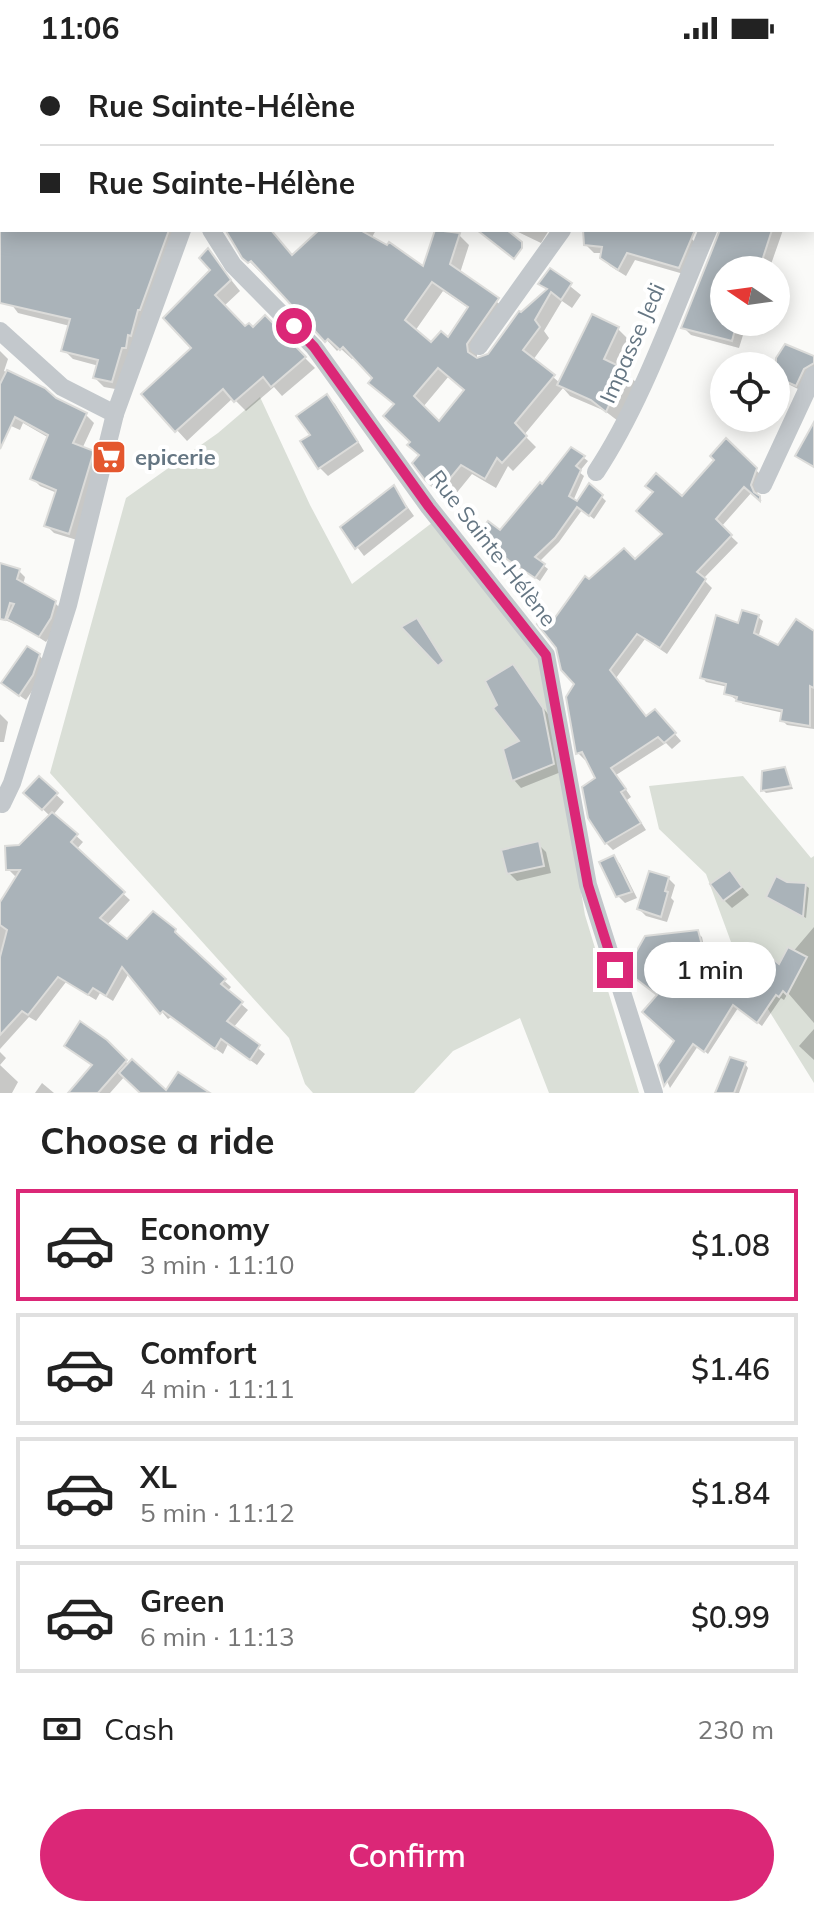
<!DOCTYPE html>
<meta charset="utf-8">
<style>
:root{--surface:#fff;--page:#f2f2f2;--text:#222;--muted:#767676;--line:#e0e0e0;--accent:#db2777}
body{margin:0;font-family:Mulish,sans-serif;background:var(--page);color:var(--text);height:100vh;display:flex;flex-direction:column;font-size:30px;white-space:nowrap}
*{box-sizing:border-box;margin:0}
p{font-size:26px;color:var(--muted)}
.icon{flex:none;width:44px;height:44px;fill:none;stroke:currentColor;stroke-width:2;stroke-linecap:round;stroke-linejoin:round}
.map{position:relative;height:1037px;overflow:hidden}
.details{display:flex;flex-direction:column;background:var(--surface);flex:1}
.details>*{flex:none}
.guide{position:absolute;left:0px;top:0px;width:814px;height:176px;box-shadow:0 4px 20px #0003;display:grid;align-content:center;height:176px;padding:0 40px;background:var(--surface)}
.needle{width:52px;rotate:283deg}
.buttons{position:absolute;left:710px;top:200px;display:grid;gap:16px}
.buttons a{display:grid;place-items:center;width:80px;height:80px;border-radius:50%;background:var(--surface);box-shadow:0 4px 20px #0003;font-size:40px}
.end{position:absolute;width:36px;height:36px;margin:-18px;border:10px solid #db2777;background:#fff;box-shadow:0 0 0 4px #fff}
.from{border-radius:50%}
.bubble{position:absolute;height:56px;border-radius:28px;background:var(--surface);box-shadow:0 4px 20px #0003;font-size:26px;font-weight:600;line-height:56px;text-align:center}
.guide b{display:flex;align-items:center;gap:28px;height:76px;font-size:30px}
.guide b+b{border-top:2px solid var(--line)}
.guide i{width:20px;height:20px;background:var(--text)}
ul{padding:0;list-style:none}
li{display:flex;align-items:center;gap:24px;height:112px;margin:0 16px 12px;padding:0 24px;border:4px solid var(--line);border-radius:0px}
li div{flex:1}
li b{display:block;font-size:30px}
li em{font-style:normal;font-weight:600}
li.current{border-color:var(--accent)}
li>.icon{width:72px;height:72px;stroke-width:1.5}
h2{padding:0 40px;font-size:36px;line-height:96px}
.pay{display:flex;align-items:center;gap:20px;height:88px;padding:0 40px;font-size:30px}
.pay p{margin-inline-start:auto}
.action{display:flex;gap:16px;margin-top:auto;padding:16px 40px}
.action a{flex:1;height:92px;border-radius:48px;background:var(--accent);color:#fff;font-size:32px;font-weight:600;line-height:92px;text-align:center}
.status{display:flex;justify-content:space-between;align-items:center;height:56px;padding:0 40px;background:var(--surface);direction:ltr}
.status svg{height:22px;fill:currentColor}
.map>svg:first-child{display:block}
</style>
<div class="status"><b>11:06</b><svg viewBox="0 0 49 12"><path d="M0 12V9h3v3zM5 12V6h3v6zM10 12V3h3v9zM15 12V0h3v12zM26 1h20v11H26zM47 4h2v5h-2z"/></svg></div>
<div class="map">
<svg width="814" height="1037" viewBox="0 0 814 1037">
<rect width="100%" height="100%" fill="#fafaf8"/>
<g fill="#dadfd7">
<polygon points="260,341 310,449 352,528 437,463 541,604 585,859 639,1037 549,1037 520,962 453,995 414,1037 313,1037 305,1028 289,982 50,717 126,442 218,377"/>
<polygon points="743,720 811,802 814,800 814,1027 738,905 706,818 659,773 649,730"/>
</g>
<g fill="#0003" fill-rule="evenodd">
<polygon points="1,0 38,0 2,2 2,30"/>
<polygon points="311,0 377,0 375,2"/>
<polygon points="812,48 814,49 813,85 812,85"/>
<polygon points="0,119 2,174 183,174 121,334 104,331 95,322 99,310 73,303 64,294 70,270 18,257 0,233"/>
<path d="M231,174H270L293,201L320,175L319,174H376L371,183L424,213L437,174L459,179L469,189L460,217L507,254L477,299V304L490,299L548,235L541,227L550,214L581,239L572,252L562,245L544,275L549,282L533,304L560,327L618,273L629,284L617,311L636,326L618,365L605,355L570,340L563,332L524,379L536,391L513,415L508,410L496,432L472,418L450,445L438,434L396,349L370,327L375,322L355,300L352,303L340,292L337,295L262,215L260,216L244,200ZM443,235L470,253L449,284L432,289L415,275ZM449,320L466,335L439,368L423,351Z"/>
<polygon points="514,174 549,174 541,187"/>
<polygon points="588,174 684,174 699,191 687,219 635,204 626,220 610,210 602,202 603,197 594,197 586,189"/>
<polygon points="723,174 783,174 769,214 724,214 724,266 747,266 739,292 691,279 683,271"/>
<polygon points="208,195 240,235 224,250 245,272 253,274 265,262 315,312 282,340 274,331 246,355 233,342 187,385 144,338 194,292 213,214"/>
<polygon points="786,290 814,302 814,318 804,336 776,322 776,310 774,310"/>
<polygon points="0,295 8,303 4,315 44,334 55,343 86,359 94,367 82,393 92,397 100,405 77,484 54,477 46,469 57,437 40,430 32,422 49,382 23,367 20,374 0,365"/>
<polygon points="327,340 335,348 364,395 328,420 320,412 312,379"/>
<polygon points="726,385 763,421 757,438 762,445 752,436 721,471 738,487 703,523 712,532 667,598 645,583 616,622 647,662 661,662 681,685 672,693 666,687 616,719 631,741 627,744 646,774 613,794 606,787 598,723 588,703 585,704 578,697 576,627 555,566 590,526 635,506 665,479 682,443 717,404"/>
<polygon points="572,393 588,405 579,416 584,420 573,445 577,447 590,430 606,445 594,463 582,454 559,486 539,506 548,513 540,525 515,508 500,477 542,431"/>
<polygon points="394,432 414,460 364,500 342,471"/>
<polygon points="0,509 18,514 25,521 23,529 55,547 62,554 58,569 46,586 24,572 0,562"/>
<polygon points="758,561 763,565 758,582 779,592 814,576 814,673 787,669 782,664 784,657 743,648 726,637 728,631 706,626 702,621 739,569"/>
<polygon points="39,599 45,606 38,626 26,644 10,633"/>
<polygon points="512,611 551,662 561,716 521,732 514,724 522,686 499,650"/>
<polygon points="0,658 8,666 4,686 0,686"/>
<polygon points="785,713 793,733 766,737 763,734"/>
<polygon points="39,723 64,746 53,759 83,786 76,794 130,844 106,870 128,886 175,875 182,882 180,884 231,931 227,936 248,954 233,972 265,998 257,1009 228,988 223,998 171,961 168,963 129,917 113,945 100,937 96,944 66,926 36,965 29,961 0,993 0,850 19,820 15,820 8,813 20,791 50,760 26,737"/>
<polygon points="538,788 546,796 551,817 517,825 509,817"/>
<polygon points="614,801 620,808 637,842 625,847 618,840"/>
<polygon points="729,816 749,839 732,852 724,844"/>
<polygon points="668,822 675,829 671,842 674,845 667,866 646,860 639,853"/>
<polygon points="786,828 805,829 809,832 806,862 768,841"/>
<polygon points="814,871 814,967 788,937 784,944 781,942 762,970 738,952 708,998 698,990 670,1032 660,1009 676,985 660,939 697,877 702,881 705,895 720,893 724,897 728,928 780,911"/>
<polygon points="814,973 814,1004 799,990"/>
<polygon points="106,986 129,1009 166,1037 143,1037 125,1020 110,1037 70,1037 94,1010 74,996"/>
<polygon points="0,996 6,1002 0,1009 18,1026 12,1037 0,1037"/>
<polygon points="745,1008 748,1012 739,1037 718,1037"/>
<polygon points="42,1027 54,1037 35,1037"/>
</g>
<g fill="#aab3b9" stroke="#dcdcda" stroke-width="2" fill-rule="evenodd">
<polygon points="0,174 169,174 140,254 138,254 131,280 128,279 126,292 122,292 112,326 93,322 98,304 61,295 70,263 0,247"/>
<path d="M228,174H271L292,199L319,174H360L387,189L389,186L423,210L435,174L460,177L450,208L499,242L467,288L468,296L477,302L488,298L519,255L521,256L547,233L538,228L550,212L572,227L561,244L551,236L535,264L540,271L523,294L555,319L515,367L527,380L502,407L497,402L485,423L461,409L439,436L425,424L412,407L419,399L407,389L410,386L383,360L394,348L368,327L372,322L343,291L340,294L328,283L325,286L251,205L248,207L242,202L226,175ZM432,226L468,251L448,281L441,275L431,286L405,264ZM438,312L464,334L439,365L414,340Z"/>
<polygon points="477,174 507,174 522,186 522,192 514,203"/>
<polygon points="583,174 695,174 679,212 627,197 618,214 600,202 602,191 584,189"/>
<polygon points="720,174 772,174 759,214 724,214 724,266 737,266 732,285 681,272"/>
<polygon points="208,192 231,224 215,239 245,270 249,267 253,271 265,259 306,301 271,331 263,321 234,346 223,333 175,376 141,338 191,292 163,262 210,214 199,202"/>
<polygon points="592,258 619,271 604,303 625,313 606,356 591,344 557,329"/>
<polygon points="785,288 814,300 814,307 804,313 796,330 776,321 776,302"/>
<polygon points="7,314 45,332 56,342 87,357 73,387 94,395 69,478 44,470 56,434 30,423 48,379 15,361 0,393 0,328"/>
<polygon points="327,338 358,386 318,413 300,385 310,379 296,360"/>
<polygon points="814,366 814,411 795,400"/>
<polygon points="726,382 757,412 751,429 754,436 760,440 760,445 744,431 716,463 732,479 697,516 706,523 660,592 637,578 610,614 646,660 655,653 676,677 664,687 658,681 611,712 626,733 621,736 641,767 605,788 588,762 582,731 595,722 582,696 576,698 566,641 574,628 561,614 556,592 537,568 547,557 554,563 585,520 589,523 624,492 635,503 662,478 636,455 653,436 645,430 656,417 682,440 714,404 710,400"/>
<polygon points="571,391 585,400 576,410 581,414 569,440 577,445 589,427 603,439 589,460 577,451 555,482 535,501 545,508 535,522 508,504 477,479 488,465 500,474 540,426 542,428"/>
<polygon points="394,429 407,452 355,493 340,471"/>
<polygon points="0,507 20,513 17,523 56,545 51,562 39,581 7,563 14,548 10,547 5,564 0,563"/>
<polygon points="742,554 759,559 754,577 778,589 796,563 814,575 814,632 810,630 810,670 780,665 782,654 736,645 737,641 724,638 726,628 700,622 716,559 738,567"/>
<polygon points="417,562 444,605 438,610 401,571"/>
<polygon points="27,590 40,598 33,619 19,640 1,627"/>
<polygon points="513,608 543,652 554,708 512,725 503,693 519,685 493,652 497,649 485,625"/>
<polygon points="785,711 791,730 761,735 762,715"/>
<polygon points="39,720 58,737 42,754 23,737"/>
<polygon points="52,756 78,778 71,786 125,836 100,862 127,883 153,855 176,873 175,876 226,923 221,928 243,946 227,965 260,989 250,1004 221,983 215,993 163,955 160,958 122,911 106,940 93,932 88,939 58,921 28,959 22,955 0,979 0,901 7,874 0,869 0,846 20,814 6,814 5,790 19,789"/>
<polygon points="539,785 544,810 507,818 501,794"/>
<polygon points="614,799 632,836 616,841 599,806"/>
<polygon points="730,814 742,831 723,845 710,828"/>
<polygon points="649,815 669,821 665,835 668,836 661,861 637,853"/>
<polygon points="776,820 787,826 806,827 803,861 766,841"/>
<polygon points="698,874 703,893 721,890 725,929 757,890 779,908 788,891 807,901 787,939 783,935 779,941 776,939 757,967 733,949 704,996 693,988 664,1030 658,1009 674,985 642,956 657,939 628,917 627,912 645,880"/>
<polygon points="80,965 107,984 127,1004 98,1037 68,1037 92,1009 64,990"/>
<polygon points="730,1001 746,1006 734,1037 715,1037"/>
<polygon points="132,1003 166,1034 178,1016 210,1037 140,1037 119,1017"/>
</g>
<g fill="none" stroke-linecap="round" stroke-linejoin="round">
<g stroke="#c3c8cc" stroke-width="18">
<polyline points="716,0 725,2"/>
<polyline points="464,2 476,0"/>
<polyline points="655,2 656,0"/>
<polyline points="812,20 814,20"/>
<polyline points="0,97 2,97"/>
<polyline points="211,174 233,209 314,291 429,451 546,599 588,829 654,1037"/>
<polyline points="0,275 62,331 115,358"/>
<polyline points="479,290 562,174"/>
<path d="M596,416C643,345 674,253 708,174"/>
<polyline points="763,429 814,319"/>
<polyline points="2,748 12,727 68,549 115,358 182,174"/>
</g>
</g>
<g fill="none" stroke-linecap="round" stroke-linejoin="round">
<polyline stroke="#db2777" stroke-width="10" points="294,270 314,291 429,451 546,599 588,829 615,914"/>
</g>
<defs>
<g id="supermarket-square" transform="scale(1.8)"><rect x="-9" y="-9" width="18" height="18" rx="4" fill="#e4572e" stroke="#fff"/><path d="M-6-5.5h2.5l.6 2H6L4.5 2H-2.5L-4.4-4H-6ZM-1.5 3.2a1.3 1.3 0 1 0 .1 0ZM3 3.2a1.3 1.3 0 1 0 .1 0Z" fill="#fff"/></g>
</defs>
<g fill-rule="evenodd">
<use href="#supermarket-square" x="109" y="401"/>
</g>
<g text-anchor="middle" stroke-width="8" stroke-linejoin="round" paint-order="stroke">
<g font-size="22" fill="#657683" stroke="#fff">
<text transform="translate(632 287) rotate(-66)" y="8">Impasse Jedi</text>
<text transform="translate(493 492) rotate(52)" y="8">Rue Sainte-Hélène</text>
</g>
<g font-size="22" font-weight="bold" fill="#657683" stroke="#fff" text-anchor="start">
<text x="135" y="409">epicerie</text>
</g>
</g>
</svg>
<div class="buttons">
<a><svg class="needle" viewBox="-14 -14 28 28"><path d="M0-13l5 13h-10z" fill="#e53935"/><path d="M0 13l5-13h-10z" fill="#767676"/></svg></a>
<a><svg class="icon" aria-label="locate" viewBox="0 0 24 24"><circle cx="12" cy="12" r="6"/><path d="M12 2v4M12 18v4M2 12h4M18 12h4"/></svg></a>
</div>
<i class="end from" style="left:294px;top:270px"></i>
<i class="end" style="left:615px;top:914px"></i>
<div class="bubble" style="left:644px;top:886px;width:132px">1 min</div>
<div class="guide">
<b><i class="from"></i>Rue Sainte-Hélène</b>
<b><i></i>Rue Sainte-Hélène</b>
</div>
</div>
<section class="details">
<h2>Choose a ride</h2>
<ul>
<li class="current"><svg class="icon" aria-label="car" viewBox="0 0 24 24"><path d="M5 17H2v-5l4-1 3-4h7l3 4 3 1v5h-3M9 17h6M6 11h13"/><circle cx="7" cy="17" r="2"/><circle cx="17" cy="17" r="2"/></svg><div><b>Economy</b><p>3 min · 11:10</p></div><em>$1.08</em></li>
<li><svg class="icon" aria-label="car" viewBox="0 0 24 24"><path d="M5 17H2v-5l4-1 3-4h7l3 4 3 1v5h-3M9 17h6M6 11h13"/><circle cx="7" cy="17" r="2"/><circle cx="17" cy="17" r="2"/></svg><div><b>Comfort</b><p>4 min · 11:11</p></div><em>$1.46</em></li>
<li><svg class="icon" aria-label="car" viewBox="0 0 24 24"><path d="M5 17H2v-5l4-1 3-4h7l3 4 3 1v5h-3M9 17h6M6 11h13"/><circle cx="7" cy="17" r="2"/><circle cx="17" cy="17" r="2"/></svg><div><b>XL</b><p>5 min · 11:12</p></div><em>$1.84</em></li>
<li><svg class="icon" aria-label="car" viewBox="0 0 24 24"><path d="M5 17H2v-5l4-1 3-4h7l3 4 3 1v5h-3M9 17h6M6 11h13"/><circle cx="7" cy="17" r="2"/><circle cx="17" cy="17" r="2"/></svg><div><b>Green</b><p>6 min · 11:13</p></div><em>$0.99</em></li>
</ul>
<div class="pay"><svg class="icon" aria-label="cash" viewBox="0 0 24 24"><path d="M3 7h18v10H3z"/><circle cx="12" cy="12" r="2"/></svg>Cash<p>230 m</p></div>
<div class="action"><a>Confirm</a></div>
</section>
